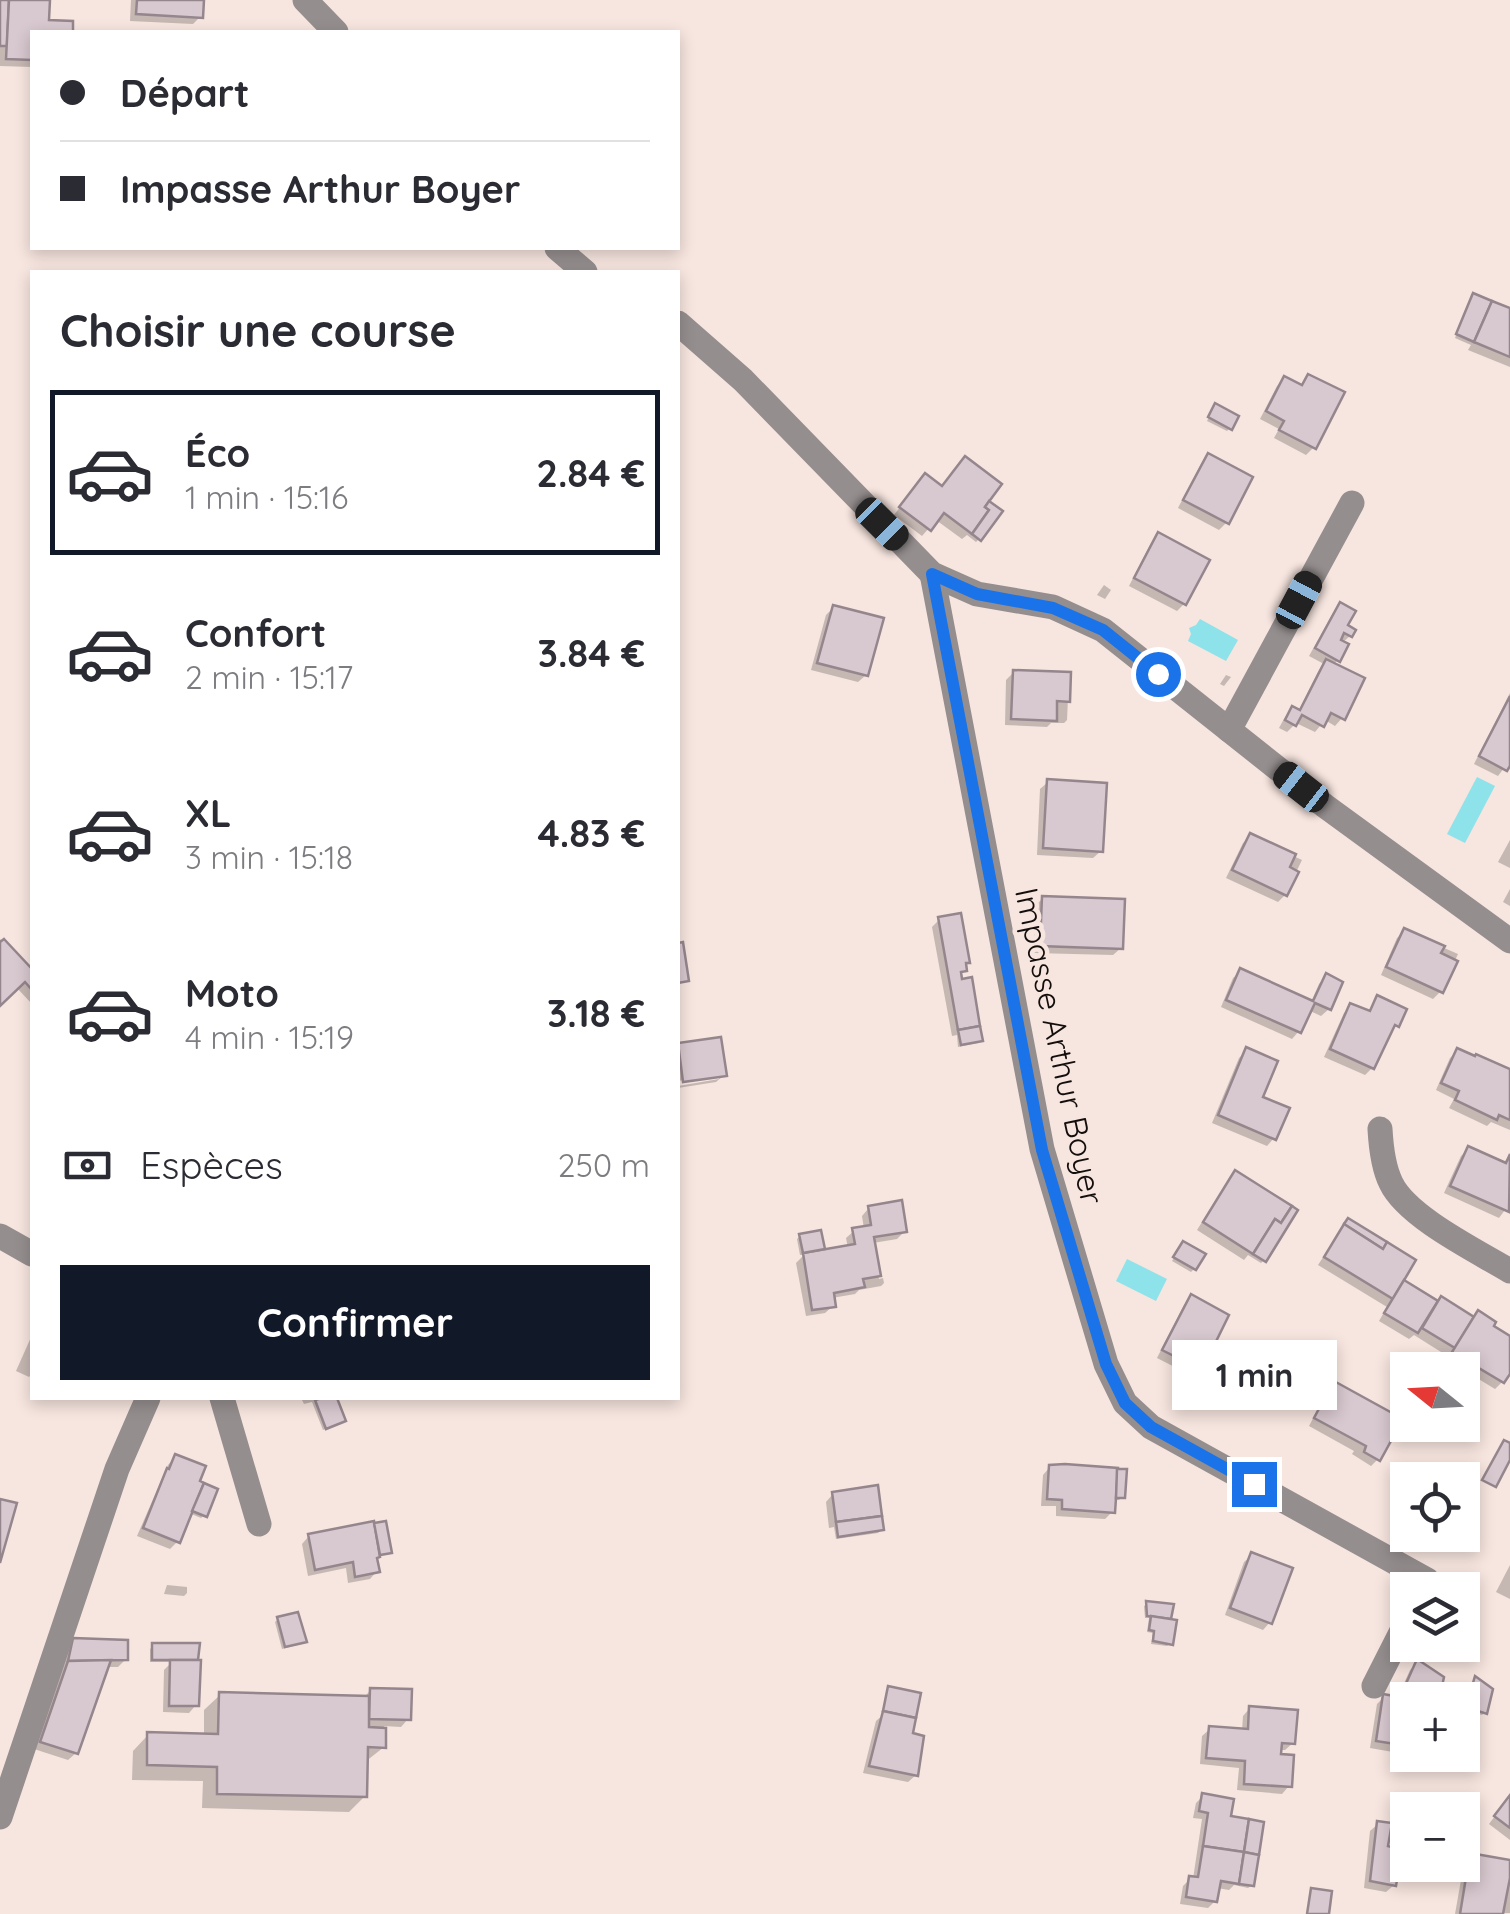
<!DOCTYPE html>
<html lang="fr">
<meta charset="utf-8">
<style>
:root{--surface:#fff;--page:#f7f7f7;--text:#2b2b33;--muted:#7c7c81;--line:#e1e1e2;--accent:#111827}
body{margin:0;font-family:Quicksand,sans-serif;background:var(--page);color:var(--text);height:100vh;display:flex;flex-direction:column;font-size:38px;white-space:nowrap}
*{box-sizing:border-box;margin:0}
p{font-size:32px;color:var(--muted)}
.icon{flex:none;width:55px;height:55px;fill:none;stroke:currentColor;stroke-width:2;stroke-linecap:round;stroke-linejoin:round}
.map{position:relative;flex:1;overflow:hidden}
.sheet{position:absolute;left:30px;top:270px;width:650px;height:1130px;display:flex;flex-direction:column;background:var(--surface);border-radius:0px;box-shadow:0 5px 15px #0003}
.sheet>*{flex:none}
.banner{position:absolute;left:30px;top:30px;width:650px;height:220px;border-radius:0px;box-shadow:0 5px 15px #0003;display:grid;align-content:center;height:220px;padding:0 30px;background:var(--surface)}
.needle{width:65px;rotate:288deg}
.buttons{position:absolute;left:1390px;top:1352px;display:grid;gap:20px}
.buttons a{display:grid;place-items:center;width:90px;height:90px;border-radius:0px;background:var(--surface);box-shadow:0 5px 15px #0003;font-size:50px}
.end{position:absolute;width:45px;height:45px;margin:-22px;border:12px solid #1a73e8;background:#fff;box-shadow:0 0 0 5px #fff}
.from{border-radius:50%}
.bubble{position:absolute;height:70px;border-radius:0px;background:var(--surface);box-shadow:0 5px 15px #0003;font-size:32px;font-weight:700;line-height:70px;text-align:center}
.car{position:absolute;width:30px;height:60px;margin:-30px -15px;border-radius:12px;box-shadow:0 0 8px 2px #0007;background:linear-gradient(#222 24%,#8ab4d8 0 40%,#222 0 76%,#8ab4d8 0 86%,#222 0)}
.banner b{display:flex;align-items:center;gap:35px;height:95px;font-size:38px}
.banner b+b{border-top:2px solid var(--line)}
.banner i{width:25px;height:25px;background:var(--text)}
ul{padding:0;list-style:none}
li{display:flex;align-items:center;gap:30px;height:165px;margin:0 20px 15px;padding:0 10px;border:5px solid transparent;border-radius:0px}
li div{flex:1}
li b{display:block;font-size:38px}
li em{font-style:normal;font-weight:700}
li.selected{border-color:var(--accent)}
li>.icon{width:90px;height:90px;stroke-width:1.5}
h2{padding:0 30px;font-size:45px;line-height:120px}
.pay{display:flex;align-items:center;gap:25px;height:110px;padding:0 30px;font-size:38px}
.pay p{margin-inline-start:auto}
.button{display:flex;gap:20px;margin-top:auto;padding:20px 30px}
.button a{flex:1;height:115px;border-radius:0px;background:var(--accent);color:#fff;font-size:40px;font-weight:700;line-height:115px;text-align:center}
.map>svg:first-child{display:block}
</style>
<div class="map">
<svg width="1510" height="1914" viewBox="0 0 1510 1914">
<rect width="100%" height="100%" fill="#f7e5df"/>
<g fill="#8ee2e9">
<polygon points="1200,619 1238,640 1226,661 1188,641 1191,634 1189,628 1196,625"/>
<polygon points="1477,777 1495,786 1465,843 1447,834"/>
<polygon points="1127,1259 1167,1279 1156,1301 1116,1281"/>
</g>
<g fill="#0003">
<polygon points="0,0 48,0 47,23 71,24 70,32 32,32 32,67 0,66"/>
<polygon points="131,0 201,0 200,17 193,24 130,21"/>
<polygon points="1471,299 1510,311 1510,367 1468,350 1471,345 1455,338"/>
<polygon points="1309,377 1314,447 1306,455 1274,438 1279,429 1260,419 1277,386 1284,379 1300,387"/>
<polygon points="1213,409 1230,428 1227,431 1207,421"/>
<polygon points="1208,457 1227,522 1219,530 1178,508 1201,464"/>
<polygon points="918,483 979,510 979,539 976,542 967,535 962,539 936,520 922,536 894,515"/>
<polygon points="1159,536 1184,604 1177,611 1129,586 1151,543"/>
<polygon points="1104,585 1111,590 1105,599 1097,595"/>
<polygon points="1340,605 1345,626 1350,636 1342,643 1338,660 1333,665 1342,718 1335,726 1325,720 1315,732 1296,723 1287,732 1279,728 1285,717 1292,709 1298,712 1319,670 1324,664 1309,656 1333,613"/>
<polygon points="833,608 866,675 858,682 811,670 826,615"/>
<polygon points="1014,672 1069,674 1067,720 1064,723 1051,723 1047,727 1005,725 1006,680"/>
<polygon points="1226,675 1231,677 1224,686 1220,684"/>
<polygon points="1510,693 1510,760 1498,776 1474,764"/>
<polygon points="1048,782 1101,851 1093,858 1037,855 1040,789"/>
<polygon points="1251,836 1302,860 1285,895 1278,902 1226,878 1243,843"/>
<polygon points="1510,840 1510,868 1498,862"/>
<polygon points="1510,889 1510,906 1503,902"/>
<polygon points="1043,898 1121,948 1113,955 1034,953 1035,906"/>
<polygon points="940,919 964,965 965,970 959,976 980,1040 978,1043 958,1047 957,1035 952,1036 932,927"/>
<polygon points="1405,931 1458,954 1441,991 1433,999 1381,975 1397,938"/>
<polygon points="0,939 32,973 32,1004 16,987 0,1003"/>
<polygon points="1241,971 1311,1002 1319,984 1326,976 1329,1009 1321,1016 1308,1010 1299,1031 1292,1039 1221,1007 1233,978"/>
<polygon points="1377,998 1397,1025 1390,1032 1372,1068 1365,1075 1324,1057 1344,1013 1351,1006 1367,1013"/>
<polygon points="719,1040 724,1075 716,1082 678,1088 678,1086 719,1079 719,1074 678,1081 678,1046"/>
<polygon points="1247,1050 1274,1138 1267,1146 1212,1123 1239,1058"/>
<polygon points="1457,1051 1510,1072 1510,1130 1491,1122 1487,1126 1449,1108 1454,1099 1436,1090 1450,1058"/>
<polygon points="1468,1149 1503,1164 1510,1154 1510,1203 1499,1218 1444,1193 1461,1156"/>
<polygon points="1236,1174 1264,1260 1261,1263 1248,1255 1244,1260 1197,1230 1228,1181"/>
<polygon points="869,1208 905,1231 897,1239 873,1243 879,1279 883,1278 884,1283 881,1286 859,1290 855,1294 832,1298 833,1306 825,1313 806,1316 796,1263 804,1255 800,1255 797,1239 800,1236 819,1233 823,1252 848,1248 846,1238 854,1231 864,1229 862,1216"/>
<polygon points="1341,1230 1400,1281 1438,1303 1510,1339 1510,1370 1502,1382 1495,1389 1447,1360 1449,1357 1414,1335 1409,1339 1379,1321 1387,1307 1318,1265"/>
<polygon points="1181,1247 1194,1269 1191,1272 1172,1261"/>
<polygon points="1191,1298 1199,1369 1192,1376 1157,1358 1184,1305"/>
<polygon points="32,1335 32,1374 29,1377 16,1371"/>
<polygon points="1334,1384 1378,1459 1371,1466 1352,1454 1354,1451 1309,1426 1327,1392"/>
<polygon points="301,1398 334,1398 343,1421 323,1430 312,1402 304,1404"/>
<polygon points="175,1457 196,1483 204,1515 201,1518 189,1513 178,1541 170,1549 137,1536 168,1465"/>
<polygon points="1050,1467 1122,1497 1119,1500 1113,1500 1112,1512 1105,1519 1056,1516 1056,1506 1041,1506 1043,1475"/>
<polygon points="833,1494 881,1530 878,1533 836,1539 834,1527 829,1528 826,1502"/>
<polygon points="372,1524 389,1552 377,1557 377,1571 370,1579 348,1583 346,1568 308,1576 302,1544 309,1536"/>
<polygon points="1252,1555 1270,1622 1263,1630 1225,1615 1244,1562"/>
<polygon points="1510,1565 1510,1599 1496,1592"/>
<polygon points="167,1585 187,1587 187,1593 184,1596 164,1594"/>
<polygon points="1147,1604 1171,1606 1168,1621 1170,1643 1167,1646 1151,1644 1153,1633 1147,1632 1149,1618 1145,1618 1144,1606"/>
<polygon points="278,1619 304,1641 301,1644 282,1649 275,1622"/>
<polygon points="74,1641 126,1659 118,1667 106,1667 76,1753 68,1760 34,1749 67,1648"/>
<polygon points="197,1645 196,1705 189,1713 163,1712 164,1670 172,1662 150,1662 150,1649 153,1646"/>
<polygon points="1417,1663 1437,1700 1408,1700 1408,1750 1404,1754 1370,1748 1377,1704 1384,1697 1397,1699 1410,1670"/>
<polygon points="1476,1679 1485,1712 1482,1715 1464,1710"/>
<polygon points="889,1689 910,1735 916,1775 908,1782 863,1773 876,1721 885,1713 882,1713 886,1692"/>
<polygon points="371,1690 408,1719 401,1727 384,1726 384,1747 365,1762 365,1796 349,1812 202,1808 203,1781 132,1780 133,1751 148,1735 204,1736 204,1710 220,1695 363,1698"/>
<polygon points="1250,1708 1293,1743 1285,1750 1279,1750 1289,1786 1282,1794 1237,1790 1239,1768 1200,1764 1202,1736 1210,1729 1242,1731 1243,1716"/>
<polygon points="1203,1796 1228,1818 1252,1885 1248,1888 1234,1885 1229,1890 1217,1888 1215,1901 1208,1908 1180,1904 1183,1886 1190,1879 1193,1879 1202,1819 1193,1818 1196,1803"/>
<polygon points="1510,1796 1510,1840 1489,1824"/>
<polygon points="1378,1824 1394,1885 1386,1892 1364,1888 1370,1831"/>
<polygon points="1471,1856 1510,1863 1507,1880 1510,1880 1510,1913 1455,1914 1464,1863"/>
</g>
<g fill="#d8c8cf" stroke="#95868d" stroke-width="2.5">
<polygon points="0,0 9,0 7,46 0,46"/>
<polygon points="9,0 50,0 49,20 73,21 73,32 32,32 32,60 6,59"/>
<polygon points="137,0 204,0 203,18 136,14"/>
<polygon points="1473,293 1492,301 1474,342 1456,334"/>
<polygon points="1492,301 1510,308 1510,357 1474,342"/>
<polygon points="1308,374 1345,392 1316,449 1279,430 1284,421 1266,411 1284,376 1302,385"/>
<polygon points="1215,403 1239,416 1232,430 1208,417"/>
<polygon points="1208,453 1253,477 1229,524 1183,500"/>
<polygon points="965,456 1002,484 985,507 989,510 972,534 944,513 931,531 899,507 925,473 942,486"/>
<polygon points="989,501 1003,511 981,541 972,534 989,510 985,507"/>
<polygon points="1158,532 1210,560 1186,605 1134,578"/>
<polygon points="1340,602 1356,611 1348,625 1356,630 1352,637 1344,633 1341,640 1349,644 1340,662 1315,648"/>
<polygon points="833,605 884,618 868,676 817,663"/>
<polygon points="1326,659 1365,678 1345,720 1331,713 1324,727 1302,715 1296,726 1285,720 1292,706 1300,710"/>
<polygon points="1013,670 1071,672 1070,702 1057,701 1057,721 1011,719"/>
<polygon points="1510,696 1510,766 1507,771 1479,756"/>
<polygon points="1047,779 1107,783 1103,852 1043,848"/>
<polygon points="1250,833 1296,854 1290,867 1299,872 1287,896 1232,870"/>
<polygon points="1042,896 1125,899 1123,949 1040,946"/>
<polygon points="961,913 970,963 966,963 967,971 961,972 962,979 972,977 980,1026 958,1030 938,917"/>
<polygon points="1404,928 1445,946 1441,953 1458,961 1443,993 1386,967"/>
<polygon points="4,939 32,969 32,990 25,982 0,1006 0,942"/>
<polygon points="683,942 689,981 678,983 678,943"/>
<polygon points="1240,968 1313,1001 1326,973 1343,982 1331,1010 1315,1003 1301,1033 1226,1000"/>
<polygon points="1377,995 1407,1009 1399,1027 1395,1025 1374,1069 1330,1049 1350,1003 1370,1011"/>
<polygon points="980,1026 983,1041 961,1045 958,1030"/>
<polygon points="721,1037 727,1076 683,1082 678,1043"/>
<polygon points="1246,1047 1278,1061 1263,1097 1290,1108 1276,1140 1218,1115"/>
<polygon points="1457,1048 1475,1056 1476,1054 1510,1069 1510,1120 1499,1115 1497,1120 1455,1100 1459,1091 1441,1083"/>
<polygon points="1468,1146 1506,1163 1510,1154 1509,1212 1450,1186"/>
<polygon points="1235,1170 1292,1206 1281,1223 1275,1219 1253,1254 1203,1222"/>
<polygon points="902,1200 907,1232 874,1237 881,1276 863,1279 865,1287 834,1293 836,1307 812,1310 803,1253 855,1244 852,1228 871,1225 868,1206"/>
<polygon points="1292,1206 1298,1210 1266,1262 1253,1254 1275,1219 1281,1223"/>
<polygon points="1348,1218 1387,1242 1383,1249 1344,1224"/>
<polygon points="1344,1224 1383,1249 1387,1242 1416,1260 1393,1299 1324,1257"/>
<polygon points="821,1230 825,1249 803,1253 799,1234"/>
<polygon points="1183,1241 1206,1254 1196,1270 1173,1257"/>
<polygon points="1404,1280 1438,1301 1418,1333 1384,1313"/>
<polygon points="1191,1294 1229,1315 1202,1370 1162,1350"/>
<polygon points="1441,1296 1474,1317 1455,1348 1422,1328"/>
<polygon points="1478,1310 1496,1322 1494,1326 1510,1336 1510,1374 1504,1383 1452,1352"/>
<polygon points="1334,1381 1403,1419 1380,1461 1364,1452 1366,1446 1314,1418"/>
<polygon points="322,1398 337,1398 346,1421 326,1429 315,1400"/>
<polygon points="1504,1440 1510,1443 1510,1460 1496,1487 1482,1480"/>
<polygon points="175,1454 206,1466 200,1481 204,1483 180,1543 143,1528 167,1468 169,1469"/>
<polygon points="1065,1464 1118,1468 1115,1513 1062,1509 1062,1500 1047,1499 1049,1465"/>
<polygon points="1117,1469 1127,1469 1125,1498 1116,1498"/>
<polygon points="204,1483 218,1489 207,1517 192,1511"/>
<polygon points="878,1485 882,1516 836,1522 832,1492"/>
<polygon points="0,1499 17,1503 0,1563"/>
<polygon points="882,1516 884,1530 838,1537 836,1522"/>
<polygon points="374,1521 380,1557 377,1558 380,1572 355,1577 353,1562 315,1570 308,1534"/>
<polygon points="386,1521 392,1553 380,1555 374,1523"/>
<polygon points="1251,1552 1293,1568 1272,1624 1230,1608"/>
<polygon points="1146,1601 1174,1604 1171,1619 1147,1616"/>
<polygon points="298,1612 307,1642 285,1647 277,1617"/>
<polygon points="1151,1616 1177,1620 1173,1645 1153,1641 1154,1631 1149,1630"/>
<polygon points="73,1638 128,1640 128,1660 68,1661"/>
<polygon points="152,1643 200,1643 198,1660 152,1660"/>
<polygon points="1417,1659 1444,1677 1439,1700 1408,1700 1408,1746 1376,1741 1383,1694 1400,1697"/>
<polygon points="111,1660 78,1754 40,1742 68,1661"/>
<polygon points="170,1660 201,1660 199,1706 169,1706"/>
<polygon points="1475,1676 1493,1689 1487,1714 1466,1707"/>
<polygon points="888,1686 921,1693 916,1718 883,1711"/>
<polygon points="370,1688 412,1689 411,1720 369,1719"/>
<polygon points="219,1692 369,1696 369,1727 386,1728 386,1748 368,1747 367,1797 217,1794 217,1767 147,1765 147,1732 218,1734"/>
<polygon points="1249,1706 1298,1710 1295,1744 1282,1743 1281,1754 1294,1755 1292,1787 1244,1784 1245,1761 1206,1758 1209,1726 1248,1729"/>
<polygon points="883,1711 916,1718 913,1733 924,1736 918,1776 869,1766"/>
<polygon points="1202,1793 1234,1799 1231,1816 1249,1819 1244,1852 1203,1846 1208,1813 1199,1811"/>
<polygon points="1510,1795 1510,1828 1494,1816"/>
<polygon points="1249,1819 1264,1822 1259,1855 1244,1852"/>
<polygon points="1377,1821 1392,1823 1388,1846 1402,1850 1396,1886 1370,1881"/>
<polygon points="1203,1846 1244,1852 1239,1884 1221,1881 1217,1902 1186,1897 1189,1876 1198,1877"/>
<polygon points="1244,1852 1259,1855 1254,1886 1239,1884"/>
<polygon points="1470,1853 1510,1860 1510,1878 1503,1914 1460,1914"/>
<polygon points="1311,1888 1332,1891 1329,1914 1307,1914"/>
</g>
<g fill="none" stroke-linecap="round" stroke-linejoin="round">
<g stroke="#958e8e" stroke-width="25">
<polyline points="305,0 336,32"/>
<polyline points="557,248 585,272"/>
<polyline points="678,323 743,380 932,574 977,594 1053,607 1103,630 1325,806 1510,941"/>
<polyline points="932,574 1042,1149 1106,1364 1125,1403 1151,1427 1427,1580 1422,1590"/>
<polyline points="1229,730 1352,503"/>
<path d="M1380,1129C1381,1147 1383,1167 1391,1183C1407,1217 1477,1251 1510,1271"/>
<polyline points="0,1236 32,1254"/>
<polyline points="222,1398 259,1524"/>
<polyline points="1374,1686 1408,1619"/>
<polyline points="0,1817 117,1469 148,1398"/>
</g>
</g>
<g fill="none" stroke-linecap="round" stroke-linejoin="round">
<polyline stroke="#1a73e8" stroke-width="12" points="1158,674 1103,630 1053,608 977,594 932,574 1042,1150 1106,1364 1125,1403 1151,1427 1254,1484"/>
</g>
<g text-anchor="middle" stroke-width="9" stroke-linejoin="round" paint-order="stroke">
<g font-size="32" fill="#130d0b" stroke="#f7e5df">
<text transform="translate(1059 1046) rotate(78)" y="11">Impasse Arthur Boyer</text>
</g>
</g>
</svg>
<div class="buttons">
<a><svg class="needle" viewBox="-14 -14 28 28"><path d="M0-13l5 13h-10z" fill="#e53935"/><path d="M0 13l5-13h-10z" fill="#7c7c81"/></svg></a>
<a><svg class="icon" aria-label="locate" viewBox="0 0 24 24"><circle cx="12" cy="12" r="6"/><path d="M12 2v4M12 18v4M2 12h4M18 12h4"/></svg></a>
<a><svg class="icon" aria-label="layers" viewBox="0 0 24 24"><path d="M12 4l9 5-9 5-9-5zM3 14l9 5 9-5"/></svg></a>
<a>+</a>
<a>−</a>
</div>
<i class="end from" style="left:1158px;top:674px"></i>
<i class="end" style="left:1254px;top:1484px"></i>
<div class="bubble" style="left:1172px;top:1340px;width:165px">1 min</div>
<i class="car" style="left:882px;top:524px;rotate:135deg"></i>
<i class="car" style="left:1299px;top:600px;rotate:28deg"></i>
<i class="car" style="left:1301px;top:787px;rotate:308deg"></i>
<div class="banner">
<b><i class="from"></i>Départ</b>
<b><i></i>Impasse Arthur Boyer</b>
</div>
<section class="sheet">
<h2>Choisir une course</h2>
<ul>
<li class="selected"><svg class="icon" aria-label="car" viewBox="0 0 24 24"><path d="M5 17H2v-5l4-1 3-4h7l3 4 3 1v5h-3M9 17h6M6 11h13"/><circle cx="7" cy="17" r="2"/><circle cx="17" cy="17" r="2"/></svg><div><b>Éco</b><p>1 min · 15:16</p></div><em>2.84 €</em></li>
<li><svg class="icon" aria-label="car" viewBox="0 0 24 24"><path d="M5 17H2v-5l4-1 3-4h7l3 4 3 1v5h-3M9 17h6M6 11h13"/><circle cx="7" cy="17" r="2"/><circle cx="17" cy="17" r="2"/></svg><div><b>Confort</b><p>2 min · 15:17</p></div><em>3.84 €</em></li>
<li><svg class="icon" aria-label="car" viewBox="0 0 24 24"><path d="M5 17H2v-5l4-1 3-4h7l3 4 3 1v5h-3M9 17h6M6 11h13"/><circle cx="7" cy="17" r="2"/><circle cx="17" cy="17" r="2"/></svg><div><b>XL</b><p>3 min · 15:18</p></div><em>4.83 €</em></li>
<li><svg class="icon" aria-label="car" viewBox="0 0 24 24"><path d="M5 17H2v-5l4-1 3-4h7l3 4 3 1v5h-3M9 17h6M6 11h13"/><circle cx="7" cy="17" r="2"/><circle cx="17" cy="17" r="2"/></svg><div><b>Moto</b><p>4 min · 15:19</p></div><em>3.18 €</em></li>
</ul>
<div class="pay"><svg class="icon" aria-label="cash" viewBox="0 0 24 24"><path d="M3 7h18v10H3z"/><circle cx="12" cy="12" r="2"/></svg>Espèces<p>250 m</p></div>
<div class="button"><a>Confirmer</a></div>
</section>
</div>
